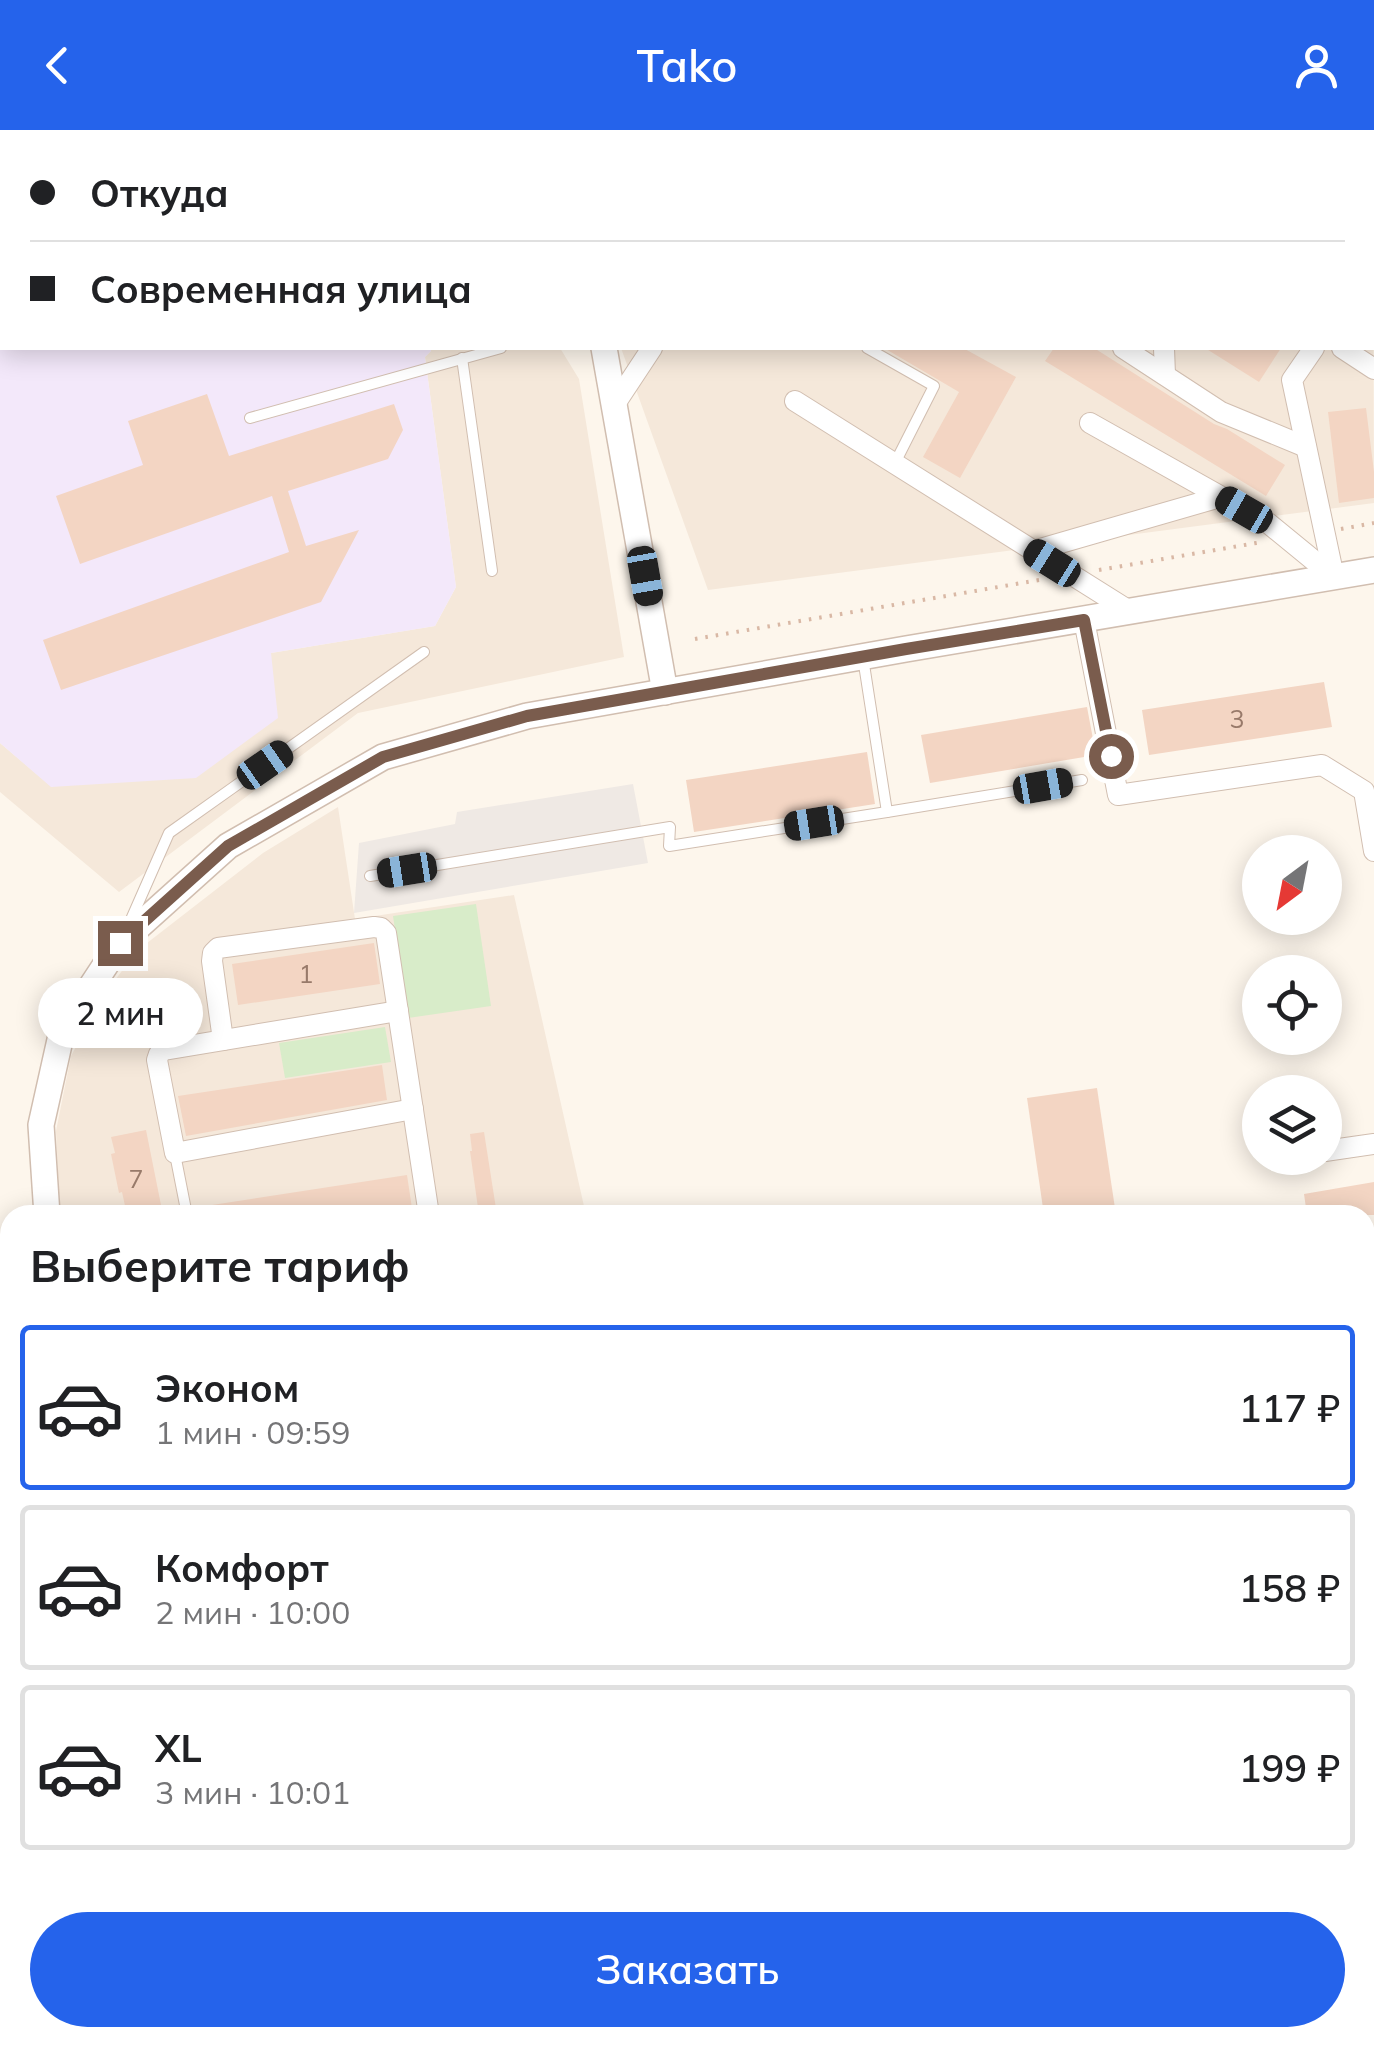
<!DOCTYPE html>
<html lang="ru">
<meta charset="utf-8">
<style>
:root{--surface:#fff;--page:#f2f2f2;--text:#202124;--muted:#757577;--line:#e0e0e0;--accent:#2563eb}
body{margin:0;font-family:Mulish,sans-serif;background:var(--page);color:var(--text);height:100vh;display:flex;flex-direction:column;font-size:38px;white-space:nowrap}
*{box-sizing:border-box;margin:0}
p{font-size:32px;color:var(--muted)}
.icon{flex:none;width:55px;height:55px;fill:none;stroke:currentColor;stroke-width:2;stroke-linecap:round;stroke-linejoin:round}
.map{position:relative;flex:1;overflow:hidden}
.side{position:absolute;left:0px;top:1075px;width:1375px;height:842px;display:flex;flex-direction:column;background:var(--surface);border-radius:30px 30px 0 0;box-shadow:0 5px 25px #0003}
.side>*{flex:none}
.top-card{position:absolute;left:0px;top:0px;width:1375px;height:220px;box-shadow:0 5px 25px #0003;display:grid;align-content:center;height:220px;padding:0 30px;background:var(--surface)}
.needle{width:65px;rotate:212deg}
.buttons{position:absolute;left:1242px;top:705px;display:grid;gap:20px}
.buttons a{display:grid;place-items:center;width:100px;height:100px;border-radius:50%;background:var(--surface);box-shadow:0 5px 25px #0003;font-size:50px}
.end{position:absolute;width:45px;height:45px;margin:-22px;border:12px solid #7a5c4d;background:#fff;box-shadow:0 0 0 5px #fff}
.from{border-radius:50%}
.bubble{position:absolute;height:70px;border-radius:35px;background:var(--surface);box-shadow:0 5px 25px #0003;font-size:32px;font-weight:600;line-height:70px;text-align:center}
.car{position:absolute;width:30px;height:60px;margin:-30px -15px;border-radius:12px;box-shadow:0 0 8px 2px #0007;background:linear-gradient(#222 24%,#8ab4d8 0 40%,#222 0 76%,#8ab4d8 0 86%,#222 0)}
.top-card b{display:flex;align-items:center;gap:35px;height:95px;font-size:38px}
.top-card b+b{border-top:2px solid var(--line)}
.top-card i{width:25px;height:25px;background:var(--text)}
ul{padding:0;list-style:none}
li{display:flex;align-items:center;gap:30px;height:165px;margin:0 20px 15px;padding:0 10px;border:5px solid var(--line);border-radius:10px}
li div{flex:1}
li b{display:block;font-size:38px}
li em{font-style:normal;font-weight:600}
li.active{border-color:var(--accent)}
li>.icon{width:90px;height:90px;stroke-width:1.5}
h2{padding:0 30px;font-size:45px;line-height:120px}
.action{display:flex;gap:20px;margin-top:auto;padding:20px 30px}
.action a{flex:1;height:115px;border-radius:60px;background:var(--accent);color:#fff;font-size:40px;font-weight:600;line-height:115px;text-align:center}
header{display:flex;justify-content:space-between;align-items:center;height:130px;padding:0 30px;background:var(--accent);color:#fff;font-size:45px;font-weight:600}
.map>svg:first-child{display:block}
</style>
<header><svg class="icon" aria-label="back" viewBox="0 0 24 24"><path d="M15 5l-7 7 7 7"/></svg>Tako<svg class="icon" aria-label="person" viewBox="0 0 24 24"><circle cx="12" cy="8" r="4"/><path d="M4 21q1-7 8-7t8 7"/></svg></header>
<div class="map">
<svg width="1374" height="1916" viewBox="0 0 1374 1916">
<rect width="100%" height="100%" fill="#fdf6ec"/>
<g fill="#f5e8da">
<polygon points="7,0 433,0 434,2 8,2"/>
<polygon points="506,0 1363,0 1363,2 508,2"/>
<polygon points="1373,51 1374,373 708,460 621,218 1372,218"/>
<polygon points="430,218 560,218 579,249 624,527 358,583 119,762 0,662 0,613 52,657 271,523 435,496 456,457 425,227 431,221"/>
<polygon points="338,677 355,789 514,765 586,1085 60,1085 56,1001 71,926 105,863 138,820 263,723"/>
<polygon points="1365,1209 1374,1264 1374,1800 1365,1801"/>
</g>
<polygon fill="#efe9e4" points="633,654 648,733 354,783 359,713 455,694 457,682"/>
<polygon fill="#f3e8fa" points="0,0 7,0 8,2 2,2 2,218 430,218 431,221 425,227 456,457 435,496 271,523 278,588 196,648 51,657 0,613"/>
<g fill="#d8ecc9">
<polygon points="476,774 491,876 408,888 393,786"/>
<polygon points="385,897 391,932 285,948 279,913"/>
<polygon points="0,1676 10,1684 10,1802 0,1810"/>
</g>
<g fill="#f3d5c3">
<polygon points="884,218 963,218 1016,247 960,348 923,327 959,262"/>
<polygon points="1054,218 1094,218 1214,294 1227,299 1285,335 1266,366 1045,231"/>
<polygon points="1205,218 1281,218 1259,252"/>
<polygon points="207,264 229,326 394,274 403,300 388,329 288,361 306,416 359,400 321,472 61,560 43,510 289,422 272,366 80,434 56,366 143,335 128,291"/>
<polygon points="1366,278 1374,342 1374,368 1339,373 1328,282"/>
<polygon points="1324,552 1332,597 1149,625 1142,580"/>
<polygon points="1087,577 1096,625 930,653 921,605"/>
<polygon points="867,622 875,674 694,702 686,650"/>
<polygon points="374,813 380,854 238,875 232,834"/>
<polygon points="382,935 387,970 186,1006 178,966"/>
<polygon points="1097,958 1116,1085 1044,1085 1027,968"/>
<polygon points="146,1000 163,1085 127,1085 122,1062 119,1063 111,1024 115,1023 111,1007"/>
<polygon points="484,1002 497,1085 479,1085 470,1021 472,1021 470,1004"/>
<polygon points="407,1045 413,1085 199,1085 199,1077"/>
<polygon points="1374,1052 1374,1085 1307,1085 1304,1064"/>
</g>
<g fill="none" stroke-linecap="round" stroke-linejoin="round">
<g stroke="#d1beb0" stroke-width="12">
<g id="service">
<polyline points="644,0 648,2"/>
<polyline points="1234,0 1235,2"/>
<polyline points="867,218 934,256 895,333"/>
<polyline points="462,228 492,441"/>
<polyline points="250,288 501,218"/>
<polyline points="863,528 887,682 1082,650"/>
<polyline points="370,746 670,697 669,716 887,682"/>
<polyline points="129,794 169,703 424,522"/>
<polyline points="175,1024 187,1085"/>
<polyline points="1365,1135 1374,1133"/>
<polyline points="1365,1421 1374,1478"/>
<polyline points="1365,1613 1374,1612"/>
<polyline points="1365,1697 1374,1696"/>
<polyline points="1365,1788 1374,1787"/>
<polyline points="918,1908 920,1916"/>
</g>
</g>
<g stroke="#d1beb0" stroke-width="22">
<g id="minor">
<polyline points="1012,0 1013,2"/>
<polyline points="515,2 518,0"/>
<polyline points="795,2 796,0"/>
<polyline points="1113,2 1115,0"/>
<polyline points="1123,218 1221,282 1306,317"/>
<polyline points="1164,218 1165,245"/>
<polyline points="1314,218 1292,250 1334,447"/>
<polyline points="1342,218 1374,239"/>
<polyline points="795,271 1131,482"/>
<polyline points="615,274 652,218"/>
<polyline points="1090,293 1268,393 1334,447"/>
<polyline points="1033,421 1220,367"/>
<polyline points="1084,490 1118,665 1322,635 1364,661 1374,721"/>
<polyline points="398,881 164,920 159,924 157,930 175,1023 413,979"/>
<polyline points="223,910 212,831 213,823 218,818 374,797 381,798 386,803 429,1085"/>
<polyline points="1325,1021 1374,1014"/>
</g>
</g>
<g stroke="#d1beb0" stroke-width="28">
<g id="tertiary">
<polyline points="481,0 482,2"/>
<polyline points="604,218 665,562"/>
<polyline points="47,1085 41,995 62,901 120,813 228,716 383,627 527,586 906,519 1374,440"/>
<polyline points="185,1908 187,1916"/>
</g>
</g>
<g stroke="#d9b8a5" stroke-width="4" stroke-dasharray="2.5 8" stroke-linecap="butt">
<polyline points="1341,399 1374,393"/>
<polyline points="1099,440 1262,412"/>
<polyline points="695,509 1045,449"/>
</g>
<use href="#service" stroke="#fff" stroke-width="10"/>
<use href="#minor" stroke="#fff" stroke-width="20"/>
<use href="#tertiary" stroke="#fff" stroke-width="25"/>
</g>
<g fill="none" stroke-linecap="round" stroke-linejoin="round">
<polyline stroke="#7a5c4d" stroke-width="12" points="120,813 228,716 383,627 527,586 906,519 1084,490 1111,626"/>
</g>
<g text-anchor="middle" stroke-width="8" stroke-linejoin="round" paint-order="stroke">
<g font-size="25" fill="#987a6a">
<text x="1237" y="598">3</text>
<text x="306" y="853">1</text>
<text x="136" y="1058">7</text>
</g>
</g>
</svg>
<div class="buttons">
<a><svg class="needle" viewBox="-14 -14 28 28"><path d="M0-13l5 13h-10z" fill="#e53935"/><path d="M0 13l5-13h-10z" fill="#757577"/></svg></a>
<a><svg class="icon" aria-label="locate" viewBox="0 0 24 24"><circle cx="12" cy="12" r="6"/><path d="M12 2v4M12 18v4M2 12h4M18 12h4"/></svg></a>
<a><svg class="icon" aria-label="layers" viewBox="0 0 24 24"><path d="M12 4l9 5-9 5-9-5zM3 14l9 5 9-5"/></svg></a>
</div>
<i class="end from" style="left:1111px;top:626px"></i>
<i class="end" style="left:120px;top:813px"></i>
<div class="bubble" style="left:38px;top:848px;width:165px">2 мин</div>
<i class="car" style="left:1244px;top:380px;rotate:300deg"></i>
<i class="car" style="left:1052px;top:433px;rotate:302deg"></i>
<i class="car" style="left:645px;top:446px;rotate:170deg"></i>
<i class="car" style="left:265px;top:635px;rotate:55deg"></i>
<i class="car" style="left:1043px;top:656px;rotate:80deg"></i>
<i class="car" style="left:814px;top:693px;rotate:261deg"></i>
<i class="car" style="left:407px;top:740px;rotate:261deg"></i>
<div class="top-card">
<b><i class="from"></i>Откуда</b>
<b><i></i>Современная улица</b>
</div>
<section class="side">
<h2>Выберите тариф</h2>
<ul>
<li class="active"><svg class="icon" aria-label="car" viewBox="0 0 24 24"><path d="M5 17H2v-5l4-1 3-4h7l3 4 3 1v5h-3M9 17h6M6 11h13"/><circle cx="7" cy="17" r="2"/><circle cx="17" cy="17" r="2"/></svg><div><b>Эконом</b><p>1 мин · 09:59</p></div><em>117 ₽</em></li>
<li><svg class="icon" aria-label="car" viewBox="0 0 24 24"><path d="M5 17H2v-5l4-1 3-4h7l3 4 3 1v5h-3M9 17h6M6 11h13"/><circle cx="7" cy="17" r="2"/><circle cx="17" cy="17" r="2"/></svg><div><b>Комфорт</b><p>2 мин · 10:00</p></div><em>158 ₽</em></li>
<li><svg class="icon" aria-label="car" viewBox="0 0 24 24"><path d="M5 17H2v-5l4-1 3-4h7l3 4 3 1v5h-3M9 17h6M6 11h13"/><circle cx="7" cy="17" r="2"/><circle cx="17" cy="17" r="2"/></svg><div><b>XL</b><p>3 мин · 10:01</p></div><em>199 ₽</em></li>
</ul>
<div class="action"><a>Заказать</a></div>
</section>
</div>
